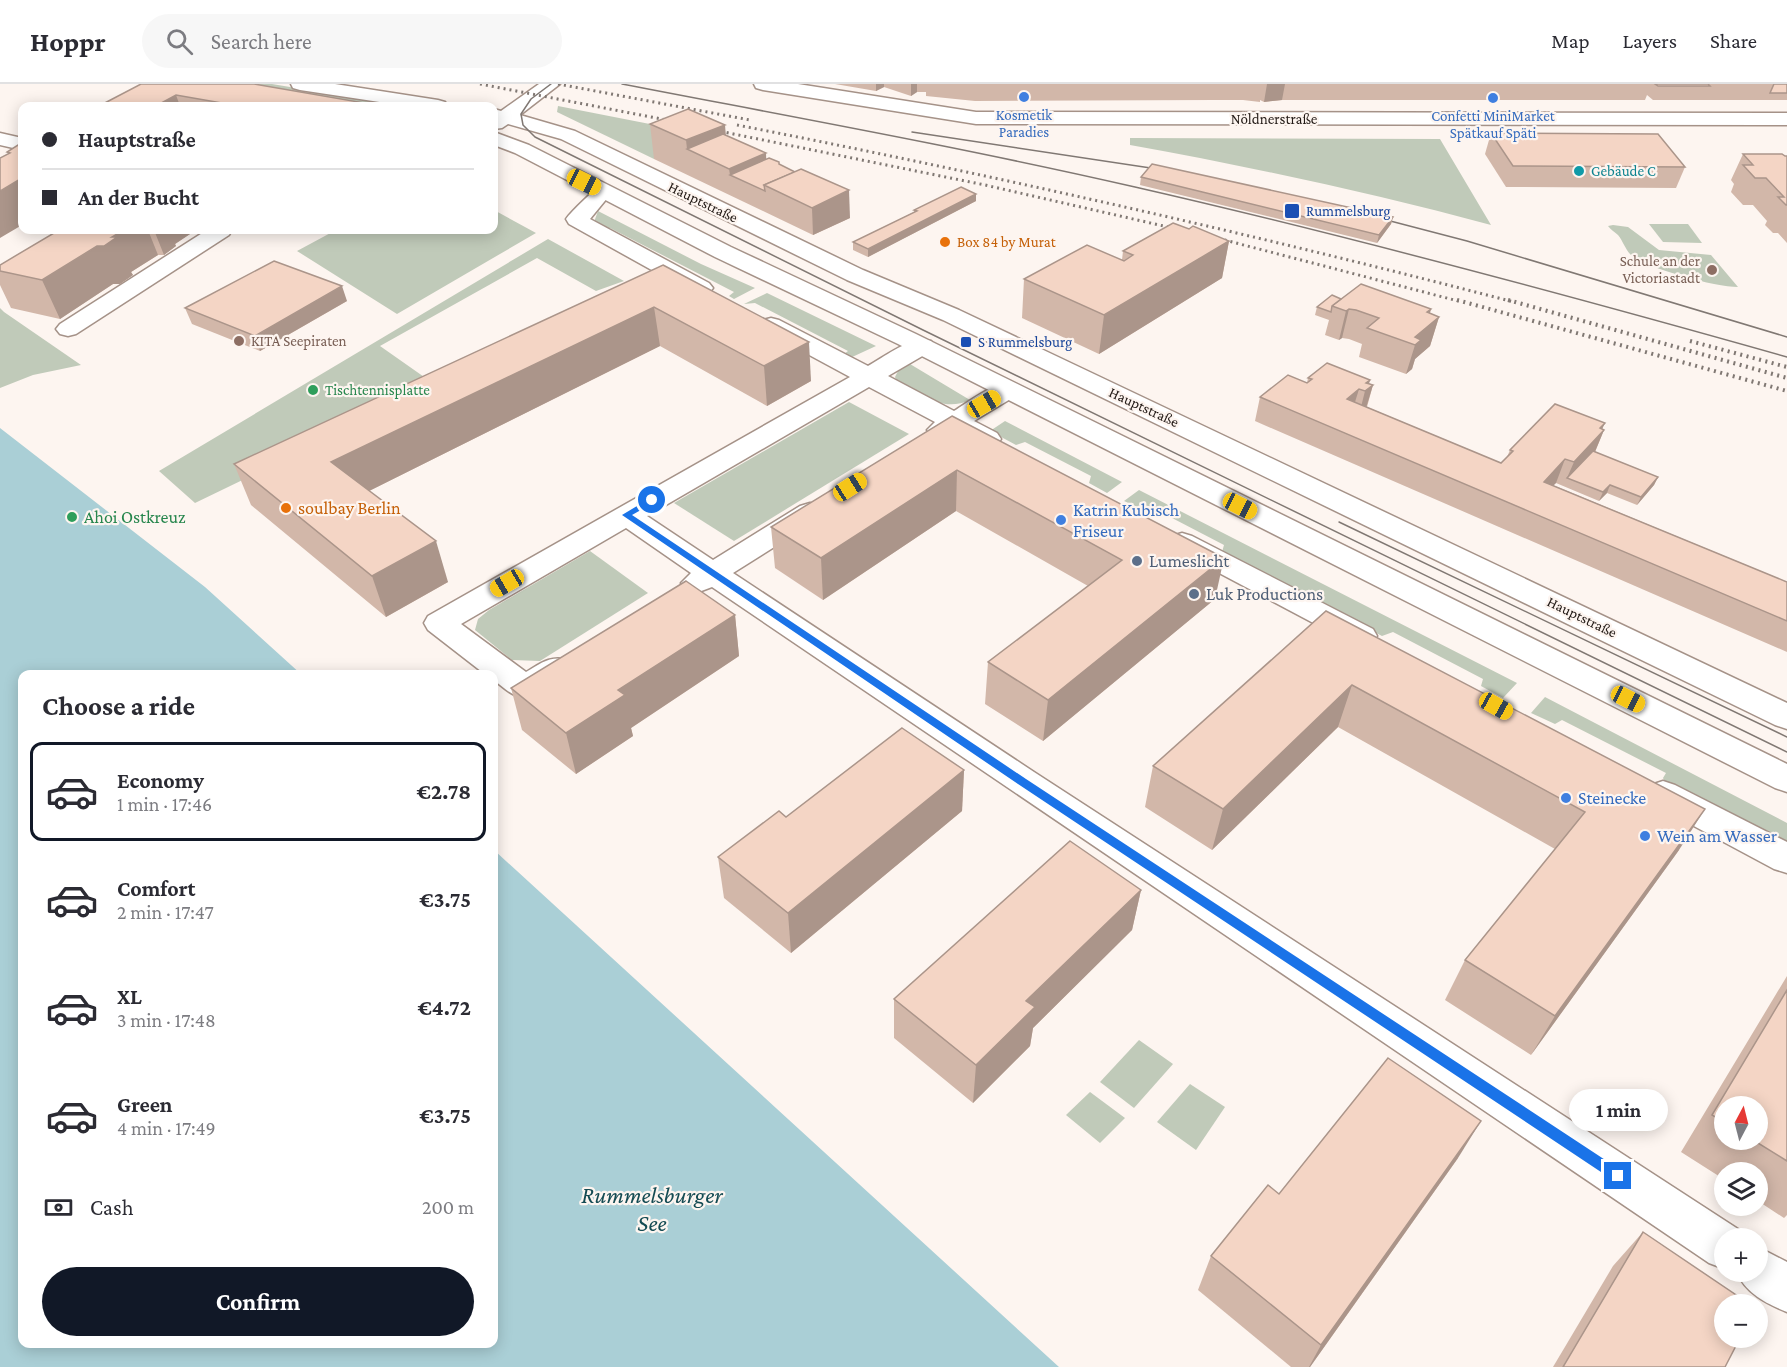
<!DOCTYPE html>
<meta charset="utf-8">
<style>
:root{--surface:#fff;--page:#f7f7f7;--text:#2b2b33;--muted:#7c7c81;--line:#e1e1e2;--accent:#111827}
body{margin:0;font-family:"Crimson Pro",serif;background:var(--page);color:var(--text);height:100vh;display:flex;flex-direction:column;font-size:22px;white-space:nowrap}
*{box-sizing:border-box;margin:0}
p{font-size:20px;color:var(--muted)}
.icon{flex:none;width:33px;height:33px;fill:none;stroke:currentColor;stroke-width:2;stroke-linecap:round;stroke-linejoin:round}
.map{position:relative;flex:1;overflow:hidden}
.panel{position:absolute;left:18px;top:586px;width:480px;height:678px;display:flex;flex-direction:column;background:var(--surface);border-radius:12px;box-shadow:0 3px 15px #0003}
.panel>*{flex:none}
.guide{position:absolute;left:18px;top:18px;width:480px;height:132px;border-radius:12px;box-shadow:0 3px 15px #0003;display:grid;align-content:center;height:132px;padding:0 24px;background:var(--surface)}
.needle{width:39px;rotate:7deg}
.buttons{position:absolute;left:1714px;top:1012px;display:grid;gap:12px}
.buttons a{display:grid;place-items:center;width:54px;height:54px;border-radius:50%;background:var(--surface);box-shadow:0 3px 15px #0003;font-size:30px}
.end{position:absolute;width:27px;height:27px;margin:-14px;border:8px solid #1a73e8;background:#fff;box-shadow:0 0 0 3px #fff}
.from{border-radius:50%}
.bubble{position:absolute;height:42px;border-radius:21px;background:var(--surface);box-shadow:0 3px 15px #0003;font-size:20px;font-weight:700;line-height:42px;text-align:center}
.car{position:absolute;width:18px;height:36px;margin:-18px -9px;border-radius:8px;box-shadow:0 0 4px 2px #0007;background:linear-gradient(#f5c518 24%,#345 0 40%,#f5c518 0 76%,#345 0 86%,#f5c518 0)}
.guide b{display:flex;align-items:center;gap:21px;height:57px;font-size:22px}
.guide b+b{border-top:2px solid var(--line)}
.guide i{width:15px;height:15px;background:var(--text)}
ul{padding:0;list-style:none}
li{display:flex;align-items:center;gap:18px;height:99px;margin:0 12px 9px;padding:0 12px;border:3px solid transparent;border-radius:12px}
li div{flex:1}
li b{display:block;font-size:22px}
li em{font-style:normal;font-weight:700}
li.on{border-color:var(--accent)}
li>.icon{width:54px;height:54px;stroke-width:1.5}
h2{padding:0 24px;font-size:27px;line-height:72px}
.pay{display:flex;align-items:center;gap:15px;height:66px;padding:0 24px;font-size:22px}
.pay p{margin-inline-start:auto}
.cta{display:flex;gap:12px;margin-top:auto;padding:12px 24px}
.cta a{flex:1;height:69px;border-radius:36px;background:var(--accent);color:#fff;font-size:24px;font-weight:700;line-height:69px;text-align:center}
header{display:flex;align-items:center;gap:36px;box-sizing:border-box;height:84px;padding:0 30px;background:var(--surface);border-bottom:2px solid var(--line)}
header strong{font-size:28px}
nav{display:flex;gap:33px;margin-inline-start:auto;font-size:21px}
.search{width:420px;height:54px;background:var(--page);display:flex;align-items:center;gap:15px;box-sizing:border-box;padding:0 21px;border-radius:33px;color:var(--muted);font-size:22px}
.map>svg:first-child{display:block}
</style>
<header>
<strong>Hoppr</strong>
<div class="search"><svg class="icon" aria-label="search" viewBox="0 0 24 24"><circle cx="10" cy="10" r="6"/><path d="M15 15l6 6"/></svg>Search here</div>
<nav><a>Map</a><a>Layers</a><a>Share</a></nav>
</header>
<div class="map">
<svg width="1787" height="1283" viewBox="0 0 1787 1283">
<rect width="100%" height="100%" fill="#fdf5f0"/>
<g fill="#c0cab9">
<polygon points="244,0 272,0 404,22 378,22"/>
<polygon points="558,22 711,52 654,75 557,28"/>
<path d="M1130,54L1440,55L1491,141C1372,109 1252,83 1130,61Z"/>
<polygon points="494,126 536,149 397,230 297,167 336,146 494,146"/>
<polygon points="598,127 701,180 755,204 734,215 729,212 734,208 610,144 605,146 594,138"/>
<polygon points="1649,140 1688,140 1702,159 1663,158"/>
<path d="M1613,141L1628,143L1659,166L1711,171L1738,203C1715,203 1649,185 1631,171C1625,165 1623,157 1618,151C1615,148 1611,146 1608,142Z"/>
<polygon points="548,155 624,197 596,207 537,174 380,262 437,302 195,419 159,387"/>
<polygon points="767,209 876,262 850,274 844,270 848,267 755,219 744,220"/>
<polygon points="0,224 4,228 81,281 33,291 0,304"/>
<path d="M910,280L970,316C943,329 920,310 897,298L895,293L899,285Z"/>
<polygon points="849,318 909,350 734,457 674,419"/>
<polygon points="1005,337 1122,398 1107,409 1089,399 1091,392 1025,358 1016,361 990,347"/>
<polygon points="1139,406 1517,599 1503,614 1481,602 1483,595 1393,548 1382,552 1222,468 1224,461 1149,422 1142,425 1124,417"/>
<polygon points="590,467 648,509 540,577 512,576 475,546 478,535 489,526"/>
<polygon points="1545,613 1787,739 1787,762 1665,698 1663,694 1666,689 1562,636 1555,640 1531,629"/>
<polygon points="1139,956 1173,980 1134,1024 1100,998"/>
<polygon points="1190,1000 1225,1023 1196,1066 1157,1038"/>
<polygon points="1090,1008 1125,1034 1100,1059 1066,1031"/>
</g>
<polygon fill="#aacfd6" points="0,344 205,503 302,591 22,591 22,1260 494,1260 494,766 1059,1283 0,1283"/>
<g fill="none" stroke-linecap="round" stroke-linejoin="round">
<g stroke="#a59288" stroke-width="3">
<g id="minor">
<polygon points="0,49 22,54 22,66 0,61"/>
<path d="M603,101L610,103L613,107L590,135L709,199L713,204L709,209L701,211L693,209L569,140L566,135C571,128 596,103 603,101Z"/>
<polygon points="207,146 232,146 229,151 76,250 68,252 60,250 56,245 60,240"/>
<path d="M771,234L779,236L868,282C886,272 910,252 931,257L934,262L931,267L888,292L954,327C972,316 996,295 1017,301L1021,306L1017,311L974,337L997,349L1001,355L997,361L988,363L979,361L955,348L940,354L931,352L927,346L935,338L869,303L647,432L713,476L800,422L810,419L820,422L824,428L820,434L733,489L1034,688L1741,1147L1744,1155H1725V1185L1709,1179L712,503L696,509L685,506L681,499L691,489L626,444L461,540L526,588C541,579 551,571 568,576L573,584C567,593 560,597 552,602C524,620 518,616 494,596V591H486L428,546L424,539L428,532L850,293L763,246L759,241L763,236Z"/>
<polygon points="1182,449 1192,452 1373,545 1377,552 1373,559 1362,562 1351,559 1172,464 1168,458 1172,452"/>
<polygon points="1663,697 1675,701 1787,758 1787,789 1774,785 1651,719 1646,710 1651,701"/>
<path d="M1758,1163L1787,1178V1228C1767,1220 1745,1209 1737,1188H1758Z"/>
</g>
</g>
<g stroke="#a59288" stroke-width="3">
<polygon id="tertiary" points="754,0 798,0 976,28 1787,29 1787,41 976,40 763,6 756,4"/>
</g>
<g stroke="#a59288" stroke-width="3">
<g id="secondary">
<polygon points="291,0 335,0 438,16 445,18 447,22 406,22 300,6 293,4"/>
<polygon points="539,0 560,0 520,31 575,47 863,186 959,226 1787,619 1787,645 1775,641 943,236 847,196 561,55 508,40 502,44 494,45 494,25 501,27"/>
<polygon points="494,48 529,61 731,163 916,250 1787,680 1787,708 1775,704 898,260 715,173 515,69 494,61"/>
</g>
</g>
<use href="#minor" fill="#fff" fill-rule="evenodd"/>
<use href="#tertiary" fill="#fff" fill-rule="evenodd"/>
<use href="#secondary" fill="#fff" fill-rule="evenodd"/>
<g stroke="#807873" stroke-width="1.5">
<polyline points="551,0 531,15 521,30 523,41 535,53 923,246 1787,668"/>
<path d="M622,0C793,33 965,64 1135,103C1354,153 1571,212 1787,273"/>
<polyline points="912,48 1164,86"/>
<polyline points="1375,133 1467,157 1787,253"/>
<polyline points="1339,438 1787,653"/>
</g>
<g stroke="#807873" stroke-width="3" stroke-dasharray="2 4" stroke-linecap="butt">
<polyline points="480,0 677,38"/>
<polyline points="558,0 750,36"/>
<path d="M737,41C998,92 1257,151 1514,218"/>
<polyline points="709,45 985,101 1181,146"/>
<polyline points="1213,153 1462,218"/>
</g>
<g stroke="#807873" stroke-width="4" stroke-dasharray="2 4.5" stroke-linecap="butt">
<polyline points="1457,216 1787,307"/>
<polyline points="1508,216 1787,294"/>
<polyline points="1690,257 1787,283"/>
</g>
</g>
<g fill="#d2b7a9" fill-rule="evenodd">
<polygon points="141,0 376,21 376,22 99,22"/>
<polygon points="835,0 1787,0 1787,16 1653,16 1647,11 1645,16 1282,16 1264,18 1260,16 1260,18 1243,16 1214,16 975,17 926,12 926,8 917,8 911,12 884,3 876,7"/>
<polygon points="650,40 725,41 725,51 766,69 766,75 779,80 850,134 813,151 654,75"/>
<polygon points="1491,49 1685,83 1676,104 1506,103 1485,70"/>
<polygon points="1743,70 1787,72 1787,159 1778,149 1773,149 1765,141 1767,137 1753,121 1743,121 1731,108 1734,100 1731,96"/>
<polygon points="1141,93 1393,133 1391,140 1377,159 1140,101"/>
<polygon points="976,110 976,117 868,173 853,166 853,158 914,128 914,126"/>
<polygon points="1189,145 1229,157 1222,194 1099,270 1022,234 1024,195 1122,176 1123,167"/>
<polygon points="59,146 196,146 175,160 176,162 164,171 158,171 131,188 133,191 120,200 113,200 60,235 11,224 0,201 0,181"/>
<polygon points="663,181 811,297 767,322 660,262 369,407 448,498 386,533 251,421 234,380"/>
<polygon points="1341,215 1431,225 1430,229 1439,233 1430,262 1415,275 1412,285 1406,290 1359,273 1362,260 1349,255 1342,254 1339,256 1325,251 1329,236 1315,231 1317,223"/>
<polygon points="347,217 260,267 192,240 185,224"/>
<polygon points="1308,294 1370,296 1369,299 1373,301 1367,323 1501,379 1507,373 1510,366 1605,339 1602,345 1604,346 1595,368 1658,393 1654,401 1637,421 1607,409 1599,417 1556,399 1553,401 1787,498 1787,568 1255,337 1260,313 1307,299"/>
<polygon points="952,332 1215,515 1043,657 985,620 988,578 1088,502 956,427 823,516 775,484 771,443"/>
<polygon points="1326,527 1679,766 1531,971 1445,916 1465,876 1555,765 1338,643 1212,766 1145,723 1153,682"/>
<polygon points="735,531 739,572 631,644 633,652 576,690 522,646 511,604"/>
<polygon points="964,686 962,727 791,869 724,814 718,773 786,733"/>
<polygon points="1141,806 1132,846 1033,944 1030,962 973,1019 894,954 894,915"/>
<path d="M1787,892V1131L1784,1134L1758,1117V1089H1725V1096L1681,1068ZM1725,1023L1758,1056H1725Z"/>
<polygon points="1458,1074 1310,1283 1291,1283 1198,1206 1211,1172 1279,1110"/>
<polygon points="1643,1148 1725,1283 1553,1283 1613,1182"/>
</g>
<g fill="#ab958a">
<polygon points="876,0 884,0 884,3 876,7"/>
<polygon points="911,0 917,0 917,8 911,12"/>
<polygon points="1267,0 1285,0 1282,16 1264,18"/>
<polygon points="176,11 180,22 161,19"/>
<polygon points="725,41 728,76 687,65 686,56"/>
<polygon points="766,69 767,96 730,91 729,85"/>
<polygon points="22,94 22,141 0,154 0,107"/>
<polygon points="849,106 850,134 813,151 812,124"/>
<polygon points="976,110 976,117 868,173 868,165"/>
<polygon points="1393,133 1391,140 1377,159 1379,151"/>
<polygon points="124,146 148,146 158,171 131,188 133,191 120,200 113,200 60,235 42,196"/>
<polygon points="154,146 196,146 175,160 176,162 164,171"/>
<polygon points="1229,157 1222,194 1099,270 1104,231"/>
<polygon points="342,202 347,217 260,267 255,252"/>
<polygon points="654,223 660,262 345,419 331,378"/>
<polygon points="1349,225 1342,254 1339,256 1346,227"/>
<polygon points="1431,225 1425,244 1439,233 1430,262 1415,275 1412,285 1406,290 1415,261 1415,253 1427,228"/>
<polygon points="809,258 811,297 767,322 764,282"/>
<polygon points="1370,296 1367,306 1373,301 1366,324 1359,331 1365,307 1366,299"/>
<polygon points="1359,305 1352,328 1347,315"/>
<polygon points="1605,339 1599,351 1604,346 1594,370 1567,394 1574,378 1600,344"/>
<polygon points="1565,375 1556,399 1534,421 1544,398"/>
<polygon points="957,386 956,427 823,516 821,474"/>
<polygon points="1658,393 1654,401 1637,421 1641,413"/>
<polygon points="1610,401 1607,409 1599,417 1603,408"/>
<polygon points="436,457 448,498 386,533 372,492"/>
<polygon points="1224,474 1215,515 1043,657 1048,616"/>
<polygon points="735,531 739,572 631,644 633,652 576,690 566,649 618,606"/>
<polygon points="1352,601 1338,643 1212,766 1223,725"/>
<polygon points="964,686 962,727 791,869 788,829"/>
<polygon points="1705,725 1679,766 1531,971 1555,932"/>
<polygon points="1141,806 1132,846 1033,944 1030,962 973,1019 976,981 1026,917"/>
<polygon points="1481,1037 1458,1074 1310,1283 1309,1283 1321,1261"/>
</g>
<g fill="#f4d5c5" stroke="#ab958a" stroke-width="1.5">
<polygon points="141,0 254,0 376,21 374,22 239,22 176,11 161,19 179,22 99,22"/>
<polygon points="1655,0 1708,0 1710,2 1658,2"/>
<polygon points="1774,0 1787,0 1787,9 1770,9"/>
<polygon points="688,25 725,41 686,56 650,40"/>
<polygon points="1491,49 1658,50 1685,83 1513,82"/>
<polygon points="723,50 766,69 729,85 687,65"/>
<polygon points="18,61 22,61 22,94 0,107 0,74 10,69 7,68"/>
<polygon points="1743,70 1782,70 1785,72 1787,72 1787,121 1786,121 1778,113 1784,113 1766,94 1755,94 1743,81 1753,81"/>
<polygon points="769,74 779,78 779,80 795,88 764,101 765,107 730,91"/>
<polygon points="1152,80 1393,133 1379,151 1141,93"/>
<polygon points="801,85 849,106 812,124 764,101"/>
<polygon points="961,103 976,110 868,165 853,158 917,127 914,126"/>
<polygon points="1173,139 1189,145 1193,142 1229,157 1104,231 1024,195 1087,161 1124,177 1133,171 1123,167"/>
<polygon points="59,146 124,146 112,153 117,153 104,162 97,162 42,196 0,187 0,181"/>
<polygon points="274,177 342,202 255,252 185,224"/>
<polygon points="663,181 809,258 764,282 654,223 331,378 436,457 372,492 234,380"/>
<polygon points="1361,200 1431,225 1427,228 1439,233 1415,253 1421,256 1415,261 1367,244 1379,234 1356,226 1349,225 1346,227 1332,222"/>
<polygon points="1332,211 1341,215 1332,222 1331,228 1317,223"/>
<polygon points="1327,279 1370,296 1366,299 1373,301 1365,307 1359,305 1347,315 1501,379 1513,367 1510,366 1555,320 1605,339 1600,344 1604,346 1574,378 1565,375 1544,398 1787,498 1787,537 1260,313 1288,291 1307,299 1312,295 1308,294"/>
<polygon points="952,332 1224,474 1048,616 988,578 1122,476 957,386 821,474 771,443"/>
<polygon points="1593,367 1658,393 1641,413 1610,401 1603,408 1567,394"/>
<polygon points="686,497 735,531 618,606 625,611 566,649 511,604"/>
<polygon points="1326,527 1705,725 1555,932 1465,876 1585,728 1352,601 1223,725 1153,682"/>
<polygon points="902,644 964,686 788,829 718,773 779,727 786,733"/>
<polygon points="1070,757 1141,806 1026,917 1035,923 976,981 894,915"/>
<polygon points="1787,906 1787,1077 1753,1056 1758,1056 1758,1023 1725,1023 1725,1039 1712,1031"/>
<polygon points="1388,974 1481,1037 1321,1261 1211,1172 1268,1101 1279,1110"/>
<polygon points="1643,1148 1751,1221 1725,1221 1725,1254 1740,1254 1725,1283 1563,1283"/>
</g>
<polygon fill="#1a73e8" points="652,413 656,416 655,418 632,431 1026,695 1622,1087 1624,1092 1622,1096 1613,1096 1018,700 622,431"/>
<g fill="#3f7fe0" stroke="#fdf5f0" stroke-width="2">
<circle cx="1024" cy="13" r="6"/>
<circle cx="1493" cy="14" r="6"/>
<circle cx="1061" cy="436" r="6"/>
<circle cx="1566" cy="714" r="6"/>
<circle cx="1645" cy="752" r="6"/>
</g>
<circle fill="#0f9aa8" stroke="#fdf5f0" stroke-width="2" cx="1579" cy="87" r="6"/>
<g fill="#1a4fb4" stroke="#fdf5f0" stroke-width="2">
<rect x="1284" y="119" width="16" height="16" rx="3"/>
<rect x="960" y="252" width="12" height="12" rx="3"/>
</g>
<g fill="#e8710a" stroke="#fdf5f0" stroke-width="2">
<circle cx="945" cy="158" r="6"/>
<circle cx="286" cy="424" r="6"/>
</g>
<g fill="#8d6e63" stroke="#fdf5f0" stroke-width="2">
<circle cx="1712" cy="186" r="6"/>
<circle cx="239" cy="257" r="6"/>
</g>
<g fill="#2e9e5b" stroke="#fdf5f0" stroke-width="2">
<circle cx="313" cy="306" r="6"/>
<circle cx="72" cy="433" r="6"/>
</g>
<g fill="#5c6f8a" stroke="#fdf5f0" stroke-width="2">
<circle cx="1137" cy="477" r="6"/>
<circle cx="1194" cy="510" r="6"/>
</g>
<g text-anchor="middle" stroke-width="4.5" stroke-linejoin="round" paint-order="stroke">
<g font-size="15" fill="#366cbe" stroke="#fdf5f0">
<text x="1024" y="36">Kosmetik<tspan x="1024" dy="17">Paradies</tspan></text>
<text x="1493" y="37">Confetti MiniMarket<tspan x="1493" dy="17">Spätkauf Späti</tspan></text>
</g>
<g font-size="15" fill="#221a16" stroke="#fdf5f0">
<text x="1274" y="40">Nöldnerstraße</text>
<text transform="translate(703 118) rotate(26)" y="5">Hauptstraße</text>
<text transform="translate(1144 323) rotate(25)" y="5">Hauptstraße</text>
<text transform="translate(1582 533) rotate(26)" y="5">Hauptstraße</text>
</g>
<g font-size="15" fill="#0d838f" stroke="#fdf5f0" text-anchor="start">
<text x="1591" y="92">Gebäude C</text>
</g>
<g font-size="15" fill="#164399" stroke="#fdf5f0" text-anchor="start">
<text x="1306" y="132">Rummelsburg</text>
<text x="978" y="263">S Rummelsburg</text>
</g>
<g font-size="15" fill="#c56008" stroke="#fdf5f0" text-anchor="start">
<text x="957" y="163">Box 84 by Murat</text>
</g>
<g font-size="15" fill="#785e54" stroke="#fdf5f0" text-anchor="end">
<text x="1700" y="182">Schule an der<tspan x="1700" dy="17">Victoriastadt</tspan></text>
<text x="251" y="262" text-anchor="start">KITA Seepiraten</text>
</g>
<g font-size="15" fill="#27864d" stroke="#fdf5f0" text-anchor="start">
<text x="325" y="311">Tischtennisplatte</text>
</g>
<g font-size="18" fill="#c56008" stroke="#fdf5f0" text-anchor="start">
<text x="298" y="430">soulbay Berlin</text>
</g>
<g font-size="18" fill="#366cbe" stroke="#fdf5f0" text-anchor="start">
<text x="1073" y="432">Katrin Kubisch<tspan x="1073" dy="21">Friseur</tspan></text>
<text x="1578" y="720">Steinecke</text>
<text x="1657" y="758">Wein am Wasser</text>
</g>
<g font-size="18" fill="#27864d" stroke="#fdf5f0" text-anchor="start">
<text x="84" y="439">Ahoi Ostkreuz</text>
</g>
<g font-size="18" fill="#4e5e75" stroke="#fdf5f0" text-anchor="start">
<text x="1149" y="483">Lumeslicht</text>
<text x="1206" y="516">Luk Productions</text>
</g>
<g font-size="24" font-style="italic" fill="#144b53" stroke="#fdf5f0">
<text x="652" y="1119">Rummelsburger<tspan x="652" dy="28">See</tspan></text>
</g>
</g>
</svg>
<div class="buttons">
<a><svg class="needle" viewBox="-14 -14 28 28"><path d="M0-13l5 13h-10z" fill="#e53935"/><path d="M0 13l5-13h-10z" fill="#7c7c81"/></svg></a>
<a><svg class="icon" aria-label="layers" viewBox="0 0 24 24"><path d="M12 4l9 5-9 5-9-5zM3 14l9 5 9-5"/></svg></a>
<a>+</a>
<a>−</a>
</div>
<i class="end from" style="left:652px;top:416px"></i>
<i class="end" style="left:1618px;top:1092px"></i>
<div class="bubble" style="left:1569px;top:1005px;width:99px">1 min</div>
<i class="car" style="left:584px;top:98px;rotate:116deg"></i>
<i class="car" style="left:984px;top:320px;rotate:60deg"></i>
<i class="car" style="left:850px;top:403px;rotate:58deg"></i>
<i class="car" style="left:1240px;top:422px;rotate:117deg"></i>
<i class="car" style="left:507px;top:499px;rotate:240deg"></i>
<i class="car" style="left:1628px;top:615px;rotate:117deg"></i>
<i class="car" style="left:1496px;top:622px;rotate:119deg"></i>
<div class="guide">
<b><i class="from"></i>Hauptstraße</b>
<b><i></i>An der Bucht</b>
</div>
<section class="panel">
<h2>Choose a ride</h2>
<ul>
<li class="on"><svg class="icon" aria-label="car" viewBox="0 0 24 24"><path d="M5 17H2v-5l4-1 3-4h7l3 4 3 1v5h-3M9 17h6M6 11h13"/><circle cx="7" cy="17" r="2"/><circle cx="17" cy="17" r="2"/></svg><div><b>Economy</b><p>1 min · 17:46</p></div><em>€2.78</em></li>
<li><svg class="icon" aria-label="car" viewBox="0 0 24 24"><path d="M5 17H2v-5l4-1 3-4h7l3 4 3 1v5h-3M9 17h6M6 11h13"/><circle cx="7" cy="17" r="2"/><circle cx="17" cy="17" r="2"/></svg><div><b>Comfort</b><p>2 min · 17:47</p></div><em>€3.75</em></li>
<li><svg class="icon" aria-label="car" viewBox="0 0 24 24"><path d="M5 17H2v-5l4-1 3-4h7l3 4 3 1v5h-3M9 17h6M6 11h13"/><circle cx="7" cy="17" r="2"/><circle cx="17" cy="17" r="2"/></svg><div><b>XL</b><p>3 min · 17:48</p></div><em>€4.72</em></li>
<li><svg class="icon" aria-label="car" viewBox="0 0 24 24"><path d="M5 17H2v-5l4-1 3-4h7l3 4 3 1v5h-3M9 17h6M6 11h13"/><circle cx="7" cy="17" r="2"/><circle cx="17" cy="17" r="2"/></svg><div><b>Green</b><p>4 min · 17:49</p></div><em>€3.75</em></li>
</ul>
<div class="pay"><svg class="icon" aria-label="cash" viewBox="0 0 24 24"><path d="M3 7h18v10H3z"/><circle cx="12" cy="12" r="2"/></svg>Cash<p>200 m</p></div>
<div class="cta"><a>Confirm</a></div>
</section>
</div>
